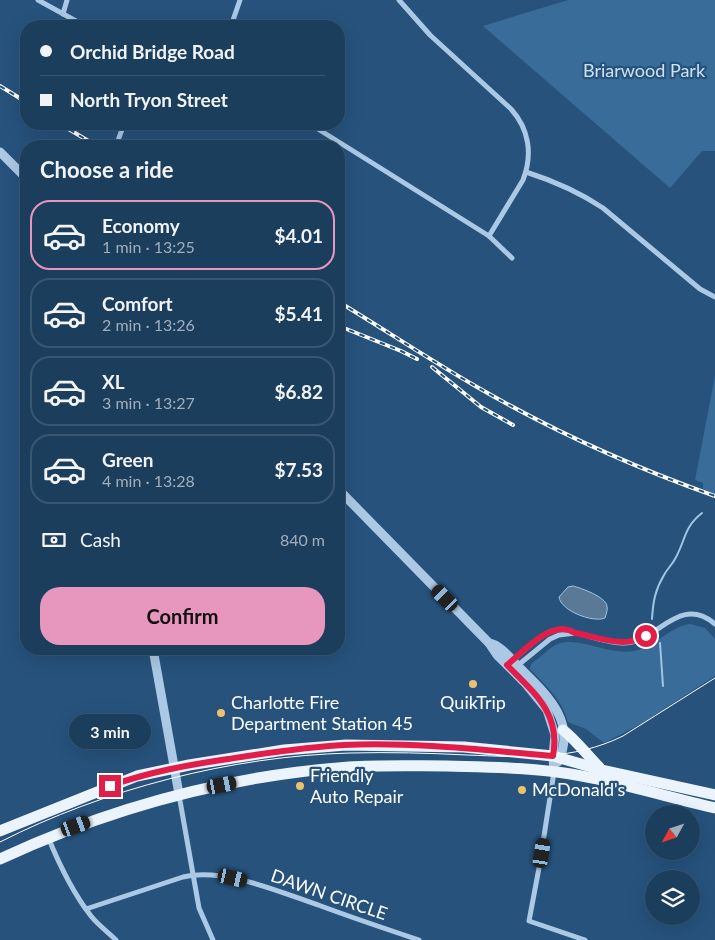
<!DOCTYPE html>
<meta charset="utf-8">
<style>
:root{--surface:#1c3e5d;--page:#254563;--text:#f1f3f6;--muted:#a0aebc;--line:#3a5772;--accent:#e797bd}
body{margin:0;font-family:Lato,sans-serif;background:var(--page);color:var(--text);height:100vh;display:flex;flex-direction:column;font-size:19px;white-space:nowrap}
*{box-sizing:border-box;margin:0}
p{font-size:16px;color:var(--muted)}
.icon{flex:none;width:28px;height:28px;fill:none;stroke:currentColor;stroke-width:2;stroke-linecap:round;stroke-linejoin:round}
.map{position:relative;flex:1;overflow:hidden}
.details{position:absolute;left:20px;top:140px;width:325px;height:515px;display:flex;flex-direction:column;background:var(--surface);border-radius:20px;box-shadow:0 5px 20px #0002,0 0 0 1px var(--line)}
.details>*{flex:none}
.hud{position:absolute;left:20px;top:20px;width:325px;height:110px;border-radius:20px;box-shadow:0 5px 20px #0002,0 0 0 1px var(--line);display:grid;align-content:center;height:110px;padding:0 20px;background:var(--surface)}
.needle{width:32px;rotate:230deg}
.controls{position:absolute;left:645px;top:805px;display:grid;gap:10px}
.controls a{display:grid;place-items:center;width:55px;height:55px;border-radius:50%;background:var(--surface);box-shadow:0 5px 20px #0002,0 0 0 1px var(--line);font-size:25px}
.end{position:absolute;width:22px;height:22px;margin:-11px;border:6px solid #e11d48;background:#fff;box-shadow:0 0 0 2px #fff}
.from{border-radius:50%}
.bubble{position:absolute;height:35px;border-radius:18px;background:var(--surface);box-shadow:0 5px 20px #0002,0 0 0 1px var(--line);font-size:16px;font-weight:700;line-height:35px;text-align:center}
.car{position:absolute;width:15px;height:30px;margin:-15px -8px;border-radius:6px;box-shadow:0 0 4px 1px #0007;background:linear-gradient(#222 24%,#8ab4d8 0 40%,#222 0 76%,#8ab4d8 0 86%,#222 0)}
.hud b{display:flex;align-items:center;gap:18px;height:48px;font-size:19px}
.hud b+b{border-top:1px solid var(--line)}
.hud i{width:12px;height:12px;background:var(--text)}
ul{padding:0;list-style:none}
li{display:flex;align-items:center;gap:15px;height:70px;margin:0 10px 8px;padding:0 10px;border:2px solid var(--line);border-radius:20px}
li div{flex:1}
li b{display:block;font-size:19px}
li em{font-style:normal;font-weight:700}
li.selected{border-color:var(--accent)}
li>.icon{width:45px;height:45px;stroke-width:1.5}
h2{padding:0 20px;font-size:22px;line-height:60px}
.pay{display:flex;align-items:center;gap:12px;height:55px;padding:0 20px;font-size:19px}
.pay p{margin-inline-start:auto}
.cta{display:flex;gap:10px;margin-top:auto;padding:10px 20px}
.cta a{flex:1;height:58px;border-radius:20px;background:var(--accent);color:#111;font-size:20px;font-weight:700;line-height:58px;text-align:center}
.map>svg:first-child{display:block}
</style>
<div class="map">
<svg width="715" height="940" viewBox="0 0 715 940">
<rect width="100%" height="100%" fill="#26527c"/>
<g fill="#3a6c9a">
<polygon points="568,0 715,0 715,151 702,151 670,188 483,26"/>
<polygon points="715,376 715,494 703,489 703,483 695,480"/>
<path d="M690,624L705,628L715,639V676L641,724L604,743L586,729L568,722C562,699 546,686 530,669C530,663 535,661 539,658C545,653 550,647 558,644C578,636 610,656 634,651C655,647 669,627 690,624Z"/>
</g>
<path fill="#597997" stroke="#9fc5e5" d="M573,586C581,588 606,597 607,606C608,610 606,614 605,618C593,623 561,611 559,597L568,587Z"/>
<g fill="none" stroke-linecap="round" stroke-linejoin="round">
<g stroke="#9fc5e5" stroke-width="2">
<path d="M652,619C653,602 655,590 664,575C667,569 672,565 675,559C686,540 683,528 702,513"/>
<polyline points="660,643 663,686"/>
</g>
<g stroke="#abc9e4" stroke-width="5">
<polyline points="38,0 85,26"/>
<path d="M399,0L430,35L511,109C529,129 533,154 523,180L489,236"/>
<polyline points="63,14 67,0"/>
<polyline points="231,26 240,0"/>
<polyline points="310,124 489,236 512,258"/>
<polyline points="116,146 124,124"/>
<path d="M526,172C554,181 579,192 603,208L700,289L715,297"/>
<path d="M512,661C528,648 552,619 575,633C593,636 614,646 632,642C661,635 682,596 715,624"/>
<polyline points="517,666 550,639 559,635 575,633"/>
<polyline points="554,772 539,868 529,921 585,940"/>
<polyline points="179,795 199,908 213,940"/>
<path d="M48,837C59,864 73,893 91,916C98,925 108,932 116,940"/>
<path d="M86,909L183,877C224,867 282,893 321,906C353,918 386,929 419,940"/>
</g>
<g stroke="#abc9e4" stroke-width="9">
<polyline points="0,152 26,178"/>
<polyline points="339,490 489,643 497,655 525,683 547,710 555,735 553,756 554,772"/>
<path d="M489,643C501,645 511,659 519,667C545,693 578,721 558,762"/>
<polyline points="153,649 179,794"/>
</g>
<g stroke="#ebf3fc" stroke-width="11">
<path d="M563,730C577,741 587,755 599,767"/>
<polyline points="0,831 137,776 189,765 284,750 346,745 464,747 553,756 602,770 715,795"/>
<path d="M0,859C112,807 226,776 349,767C381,765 414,766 447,766C484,767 520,767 557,772C610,779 662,796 715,808"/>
</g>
<path stroke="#fff" stroke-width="1" d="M0,842C104,789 232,756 350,753C389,752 428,753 467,755C522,757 572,761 623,736L715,678"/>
<g stroke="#fff" stroke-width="4">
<g id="rail">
<polyline points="0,86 26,102"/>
<polyline points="60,124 97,146"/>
<path d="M339,302C385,330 430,360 477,387C553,431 633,467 715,496"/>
<polyline points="339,326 401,351 417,359"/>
<polyline points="432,367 481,407 513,425"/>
</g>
</g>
<use href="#rail" stroke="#26527c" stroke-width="2" stroke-dasharray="5.5" stroke-linecap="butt"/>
</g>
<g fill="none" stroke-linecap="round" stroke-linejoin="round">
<path stroke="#e11d48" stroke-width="6" d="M110,786C148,772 188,765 228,759C267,753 305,747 344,745C414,742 483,750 553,756C561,713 534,693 507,665C523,652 552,618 575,633C599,637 623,649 646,636"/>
</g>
<g fill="#edc070" stroke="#26527c" stroke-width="2">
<circle cx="473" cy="684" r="5"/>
<circle cx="221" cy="713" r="5"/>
<circle cx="300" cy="786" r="5"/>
<circle cx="522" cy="790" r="5"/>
</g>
<g text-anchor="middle" stroke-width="4.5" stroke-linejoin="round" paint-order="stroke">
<g font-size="18" fill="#cee2f4" stroke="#26527c">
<text x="644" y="77">Briarwood Park</text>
</g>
<g font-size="18" fill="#fff" stroke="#26527c" text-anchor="start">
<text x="231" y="709">Charlotte Fire<tspan x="231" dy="21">Department Station 45</tspan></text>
<text x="473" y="709" text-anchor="middle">QuikTrip</text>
<text x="310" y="782">Friendly<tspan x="310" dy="21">Auto Repair</tspan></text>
<text x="532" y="796">McDonald's</text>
</g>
<g font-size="18" fill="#fff" stroke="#26527c">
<text transform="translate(329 895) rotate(19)" y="6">DAWN CIRCLE</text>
</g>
</g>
</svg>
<div class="controls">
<a><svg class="needle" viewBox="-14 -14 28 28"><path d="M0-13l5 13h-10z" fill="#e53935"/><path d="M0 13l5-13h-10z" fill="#a0aebc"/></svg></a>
<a><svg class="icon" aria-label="layers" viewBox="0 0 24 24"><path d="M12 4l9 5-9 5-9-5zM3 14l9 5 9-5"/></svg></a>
</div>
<i class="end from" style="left:646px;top:636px"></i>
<i class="end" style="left:110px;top:786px"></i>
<div class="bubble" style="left:69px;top:714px;width:82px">3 min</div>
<i class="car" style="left:445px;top:598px;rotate:315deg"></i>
<i class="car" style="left:222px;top:785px;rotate:79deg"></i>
<i class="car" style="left:76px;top:826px;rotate:70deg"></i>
<i class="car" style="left:542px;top:853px;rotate:9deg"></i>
<i class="car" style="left:233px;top:878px;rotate:103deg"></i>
<div class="hud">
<b><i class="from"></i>Orchid Bridge Road</b>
<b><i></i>North Tryon Street</b>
</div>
<section class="details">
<h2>Choose a ride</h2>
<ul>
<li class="selected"><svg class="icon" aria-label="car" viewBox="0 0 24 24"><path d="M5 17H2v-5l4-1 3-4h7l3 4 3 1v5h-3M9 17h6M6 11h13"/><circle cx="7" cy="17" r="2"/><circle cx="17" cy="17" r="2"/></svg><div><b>Economy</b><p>1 min · 13:25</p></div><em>$4.01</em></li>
<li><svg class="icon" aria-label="car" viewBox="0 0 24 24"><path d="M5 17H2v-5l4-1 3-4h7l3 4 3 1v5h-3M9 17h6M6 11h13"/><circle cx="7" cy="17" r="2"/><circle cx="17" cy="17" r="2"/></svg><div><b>Comfort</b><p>2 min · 13:26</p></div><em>$5.41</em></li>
<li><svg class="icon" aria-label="car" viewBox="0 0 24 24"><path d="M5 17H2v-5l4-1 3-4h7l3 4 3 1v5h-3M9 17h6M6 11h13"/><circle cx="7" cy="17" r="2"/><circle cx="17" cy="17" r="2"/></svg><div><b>XL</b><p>3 min · 13:27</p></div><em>$6.82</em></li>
<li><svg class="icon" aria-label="car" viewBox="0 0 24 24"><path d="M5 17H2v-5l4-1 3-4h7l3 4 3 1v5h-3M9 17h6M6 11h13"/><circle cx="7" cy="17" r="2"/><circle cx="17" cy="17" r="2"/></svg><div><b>Green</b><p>4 min · 13:28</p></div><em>$7.53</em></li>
</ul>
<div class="pay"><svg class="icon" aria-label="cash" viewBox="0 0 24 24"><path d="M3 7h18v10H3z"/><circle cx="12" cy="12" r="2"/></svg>Cash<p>840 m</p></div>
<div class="cta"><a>Confirm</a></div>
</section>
</div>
